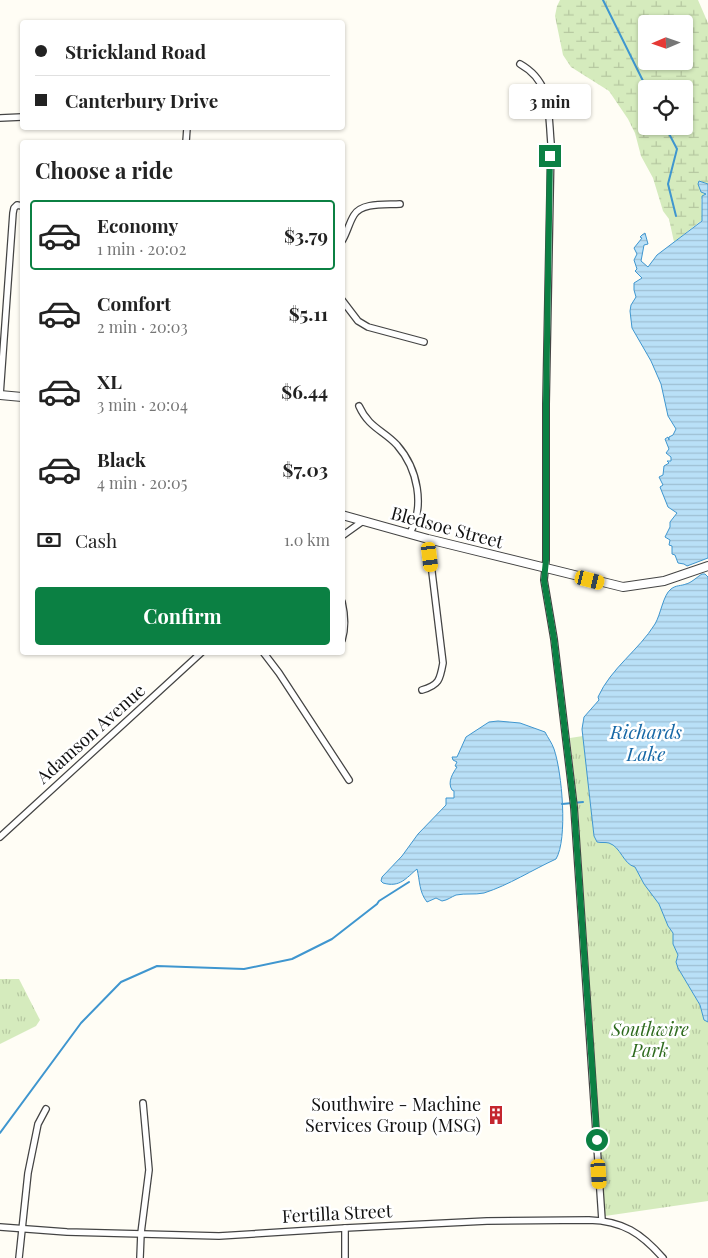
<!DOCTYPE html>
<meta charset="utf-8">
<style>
:root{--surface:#fff;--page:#f6f6f6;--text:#222;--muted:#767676;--line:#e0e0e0;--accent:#0b8043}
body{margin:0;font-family:"Playfair Display",serif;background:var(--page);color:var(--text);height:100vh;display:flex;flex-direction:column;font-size:19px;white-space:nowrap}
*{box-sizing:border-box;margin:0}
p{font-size:16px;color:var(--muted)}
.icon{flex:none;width:28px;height:28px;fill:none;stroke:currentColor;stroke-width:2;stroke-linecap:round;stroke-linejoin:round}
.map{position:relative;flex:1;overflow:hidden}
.panel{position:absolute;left:20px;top:140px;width:325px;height:515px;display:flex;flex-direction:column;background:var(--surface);border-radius:5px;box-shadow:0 1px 4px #0004}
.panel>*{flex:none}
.banner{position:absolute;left:20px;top:20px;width:325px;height:110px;border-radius:5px;box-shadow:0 1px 4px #0004;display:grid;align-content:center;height:110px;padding:0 15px;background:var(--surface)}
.needle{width:32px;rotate:268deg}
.fabs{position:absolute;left:638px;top:15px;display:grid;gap:10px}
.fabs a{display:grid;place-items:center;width:55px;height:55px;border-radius:5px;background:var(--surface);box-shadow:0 1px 4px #0004;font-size:25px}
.end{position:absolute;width:22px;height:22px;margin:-11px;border:6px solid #0b8043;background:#fff;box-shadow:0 0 0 2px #fff}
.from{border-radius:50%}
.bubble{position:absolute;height:35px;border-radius:5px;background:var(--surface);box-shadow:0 1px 4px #0004;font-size:16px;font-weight:700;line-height:35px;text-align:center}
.car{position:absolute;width:15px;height:30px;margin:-15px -8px;border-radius:6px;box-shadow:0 0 4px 1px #0007;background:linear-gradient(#f5c518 24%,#345 0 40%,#f5c518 0 76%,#345 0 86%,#f5c518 0)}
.banner b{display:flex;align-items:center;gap:18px;height:48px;font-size:19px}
.banner b+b{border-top:1px solid var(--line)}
.banner i{width:12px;height:12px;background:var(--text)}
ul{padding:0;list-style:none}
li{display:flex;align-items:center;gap:15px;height:70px;margin:0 10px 8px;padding:0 5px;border:2px solid transparent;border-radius:5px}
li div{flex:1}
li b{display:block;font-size:19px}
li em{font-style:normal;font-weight:700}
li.selected{border-color:var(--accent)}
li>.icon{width:45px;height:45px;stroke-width:1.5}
h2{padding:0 15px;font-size:22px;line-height:60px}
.pay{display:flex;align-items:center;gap:12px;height:55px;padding:0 15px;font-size:19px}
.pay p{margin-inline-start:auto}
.action{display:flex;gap:10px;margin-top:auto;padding:10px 15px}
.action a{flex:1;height:58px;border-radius:5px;background:var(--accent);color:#fff;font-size:20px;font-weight:700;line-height:58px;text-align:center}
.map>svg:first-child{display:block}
</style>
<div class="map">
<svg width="708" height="1258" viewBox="0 0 708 1258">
<defs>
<pattern id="wetland-marsh" width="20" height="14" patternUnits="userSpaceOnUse" patternTransform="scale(1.25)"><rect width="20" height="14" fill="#d5ebbd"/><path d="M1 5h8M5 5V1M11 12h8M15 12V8" fill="none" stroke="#b6c8a1"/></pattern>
<pattern id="park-tufts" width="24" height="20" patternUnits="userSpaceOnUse" patternTransform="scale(1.25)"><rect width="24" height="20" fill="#d5ebbd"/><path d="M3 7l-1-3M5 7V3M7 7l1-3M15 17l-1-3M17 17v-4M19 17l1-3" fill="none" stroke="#b6c8a1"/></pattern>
<pattern id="water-rules" width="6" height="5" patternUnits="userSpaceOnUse" patternTransform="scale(1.25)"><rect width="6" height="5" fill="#b9e0f7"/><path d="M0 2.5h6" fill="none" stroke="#9ebfd3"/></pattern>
</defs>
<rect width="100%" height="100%" fill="#fffdf5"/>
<path fill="url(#wetland-marsh)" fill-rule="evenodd" d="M560,0H698L708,23V184L699,181L704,192L706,194L701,199L702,220L674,242L669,219L663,211L653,178L641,156L635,133L628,119L609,91L571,67L563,55L555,16L557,6ZM646,24H684V61H646ZM646,89H684V126H646Z"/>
<g fill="url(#park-tufts)">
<path d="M583,736L594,836L597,842C601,843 605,842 609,843C621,847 623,864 635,867C642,880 651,891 659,904C664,914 666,924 673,933V944L678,954L676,962L678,968L700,1005L704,1020L708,1022V1201L605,1216L578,814L570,738Z"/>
<polygon points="0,979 19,979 40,1020 36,1026 0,1044"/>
</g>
<g fill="url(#water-rules)" stroke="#3f96cf">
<polygon points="699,181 708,184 708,558 687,566 684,564 678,563 675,555 672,554 672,546 669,545 670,540 665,537 670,527 670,522 677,513 668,507 660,487 663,485 659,477 663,475 664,466 669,463 667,461 671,461 671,457 666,453 669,449 665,439 668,437 669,440 669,437 673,435 676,429 668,416 661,384 651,361 632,328 630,311 631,305 636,297 634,290 634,283 642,278 635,271 637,269 634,260 637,254 634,248 642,238 640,237 642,235 645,233 648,244 644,245 641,261 648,267 657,255 702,221 702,196 706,194 701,192 698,184"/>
<path d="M702,574H705L708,577V1022L704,1020L700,1005L678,968L676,962L678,955L673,944V933L668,926L659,904L644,884L635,867C623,864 621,847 609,843C605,842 601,843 597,842L594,836L582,729L584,717L599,700L598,697C611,668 639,650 655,624C661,614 663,595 671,589C676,585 681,586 686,584C691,583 697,577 702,574Z"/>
<path d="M498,721L520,723L545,732C548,738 552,743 554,749C562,772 568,839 556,859C532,870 509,885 484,893C474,895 466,893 456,895C451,897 448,900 442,901L436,898L427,902C419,892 420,881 417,869C406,878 400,888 383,883L381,881L382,877L402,856L418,834L446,805V798H454V791L452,790C447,782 453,773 457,767L455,766L457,762L453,760L452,757H457L466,737L489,722Z"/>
</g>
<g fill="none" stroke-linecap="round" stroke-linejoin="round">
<g stroke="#3f96cf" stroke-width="2">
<polyline points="603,0 647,89"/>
<polyline points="665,126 677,149 668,184 676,216"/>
<polyline points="562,804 583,802"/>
<polyline points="0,1133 81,1023 121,982 157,966 244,969 292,959 332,939 377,904 379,901 409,882"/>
</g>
<g stroke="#444" stroke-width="8">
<g id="minor">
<path d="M520,64C552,82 548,111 551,143L546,404V560L544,580L554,639L574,807L602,1220"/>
<polyline points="0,118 22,117"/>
<polyline points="186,142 187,128"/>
<path d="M342,241C347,233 349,223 354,215C362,202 386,205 400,204"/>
<polyline points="342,300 358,321 368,327 424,342"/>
<polyline points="0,395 13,213 14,208 17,205 22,206"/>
<path d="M359,406C369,428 383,430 397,445C418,469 425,506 410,533"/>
<polyline points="342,536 363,521"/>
<path d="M342,602C345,615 346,627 342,640"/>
<polyline points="263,652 279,673 349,780"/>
<path d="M422,690C439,685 440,680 443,663L428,539"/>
<polyline points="0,837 202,652"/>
<path d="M0,1227L67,1232L219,1236L345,1228L487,1221L589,1220C623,1221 641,1233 663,1258"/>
<polyline points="19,1258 28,1173 38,1124 46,1109"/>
<polyline points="140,1258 141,1233 149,1170 143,1103"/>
<polyline points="345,1258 345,1228"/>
</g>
</g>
<g stroke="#444" stroke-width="10">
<g id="tertiary">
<polyline points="0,395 22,397"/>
<polyline points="342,515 428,539 623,587 664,581 708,566"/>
</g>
</g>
<use href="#minor" stroke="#fff" stroke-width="5.5"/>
<use href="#tertiary" stroke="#fff" stroke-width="8"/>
</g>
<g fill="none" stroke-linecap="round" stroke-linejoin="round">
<polyline stroke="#0b8043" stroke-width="6" points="550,156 546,404 546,560 544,580 554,639 574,807 597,1140"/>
</g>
<defs>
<g id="building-bare" transform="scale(1.5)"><path d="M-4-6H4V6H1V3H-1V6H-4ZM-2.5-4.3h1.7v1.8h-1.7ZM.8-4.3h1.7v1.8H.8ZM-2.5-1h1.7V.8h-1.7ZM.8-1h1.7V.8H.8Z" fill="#c4262e" stroke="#fff" stroke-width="2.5" paint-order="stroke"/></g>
</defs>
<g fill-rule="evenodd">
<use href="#building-bare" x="496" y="1115"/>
</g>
<g text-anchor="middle" stroke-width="5" stroke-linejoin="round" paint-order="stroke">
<g font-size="18" fill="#111" stroke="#fff">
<text transform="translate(447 528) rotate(15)" y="6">Bledsoe Street</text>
<text transform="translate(91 734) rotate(-42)" y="6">Adamson Avenue</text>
<text transform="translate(337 1214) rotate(-3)" y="6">Fertilla Street</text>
</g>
<g font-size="18" font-style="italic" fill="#2f6b1f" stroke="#fff">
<text x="650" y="1036">Southwire<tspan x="650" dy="21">Park</tspan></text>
</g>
<g font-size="18" fill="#111" stroke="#fff" text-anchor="end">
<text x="481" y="1111">Southwire - Machine<tspan x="481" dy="21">Services Group (MSG)</tspan></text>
</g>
<g font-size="19" font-style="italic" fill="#1768a6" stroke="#fff">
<text x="646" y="739">Richards<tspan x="646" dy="22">Lake</tspan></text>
</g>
</g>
</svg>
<div class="fabs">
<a><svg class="needle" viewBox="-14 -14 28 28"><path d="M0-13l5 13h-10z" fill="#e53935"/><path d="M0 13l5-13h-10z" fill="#767676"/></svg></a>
<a><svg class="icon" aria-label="locate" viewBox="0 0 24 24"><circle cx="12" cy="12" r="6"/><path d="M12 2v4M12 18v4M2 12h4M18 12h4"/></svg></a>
</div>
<i class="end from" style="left:597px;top:1140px"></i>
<i class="end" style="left:550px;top:156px"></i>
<div class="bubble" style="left:509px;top:84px;width:82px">3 min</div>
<i class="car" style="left:430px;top:557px;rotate:173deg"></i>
<i class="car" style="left:590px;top:580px;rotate:104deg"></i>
<i class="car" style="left:599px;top:1174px;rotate:176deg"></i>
<div class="banner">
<b><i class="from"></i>Strickland Road</b>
<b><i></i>Canterbury Drive</b>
</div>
<section class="panel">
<h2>Choose a ride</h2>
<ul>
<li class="selected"><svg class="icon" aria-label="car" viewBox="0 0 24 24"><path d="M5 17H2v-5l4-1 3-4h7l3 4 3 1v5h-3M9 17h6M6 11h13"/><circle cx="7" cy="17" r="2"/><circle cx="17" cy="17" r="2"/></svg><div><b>Economy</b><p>1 min · 20:02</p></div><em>$3.79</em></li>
<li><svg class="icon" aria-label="car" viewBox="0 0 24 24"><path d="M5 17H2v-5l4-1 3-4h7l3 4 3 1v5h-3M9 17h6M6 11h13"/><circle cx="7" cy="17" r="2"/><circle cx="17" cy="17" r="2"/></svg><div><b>Comfort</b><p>2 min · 20:03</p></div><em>$5.11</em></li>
<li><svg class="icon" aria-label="car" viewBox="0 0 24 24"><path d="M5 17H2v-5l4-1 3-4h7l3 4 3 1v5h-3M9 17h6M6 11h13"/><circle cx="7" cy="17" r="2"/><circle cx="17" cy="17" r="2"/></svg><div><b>XL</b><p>3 min · 20:04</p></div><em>$6.44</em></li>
<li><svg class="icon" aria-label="car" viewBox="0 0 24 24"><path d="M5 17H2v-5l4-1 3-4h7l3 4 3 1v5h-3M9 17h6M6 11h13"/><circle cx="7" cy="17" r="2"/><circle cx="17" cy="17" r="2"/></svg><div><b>Black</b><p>4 min · 20:05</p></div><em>$7.03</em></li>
</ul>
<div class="pay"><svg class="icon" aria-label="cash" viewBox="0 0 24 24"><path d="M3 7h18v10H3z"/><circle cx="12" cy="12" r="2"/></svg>Cash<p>1.0 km</p></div>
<div class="action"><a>Confirm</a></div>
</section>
</div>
